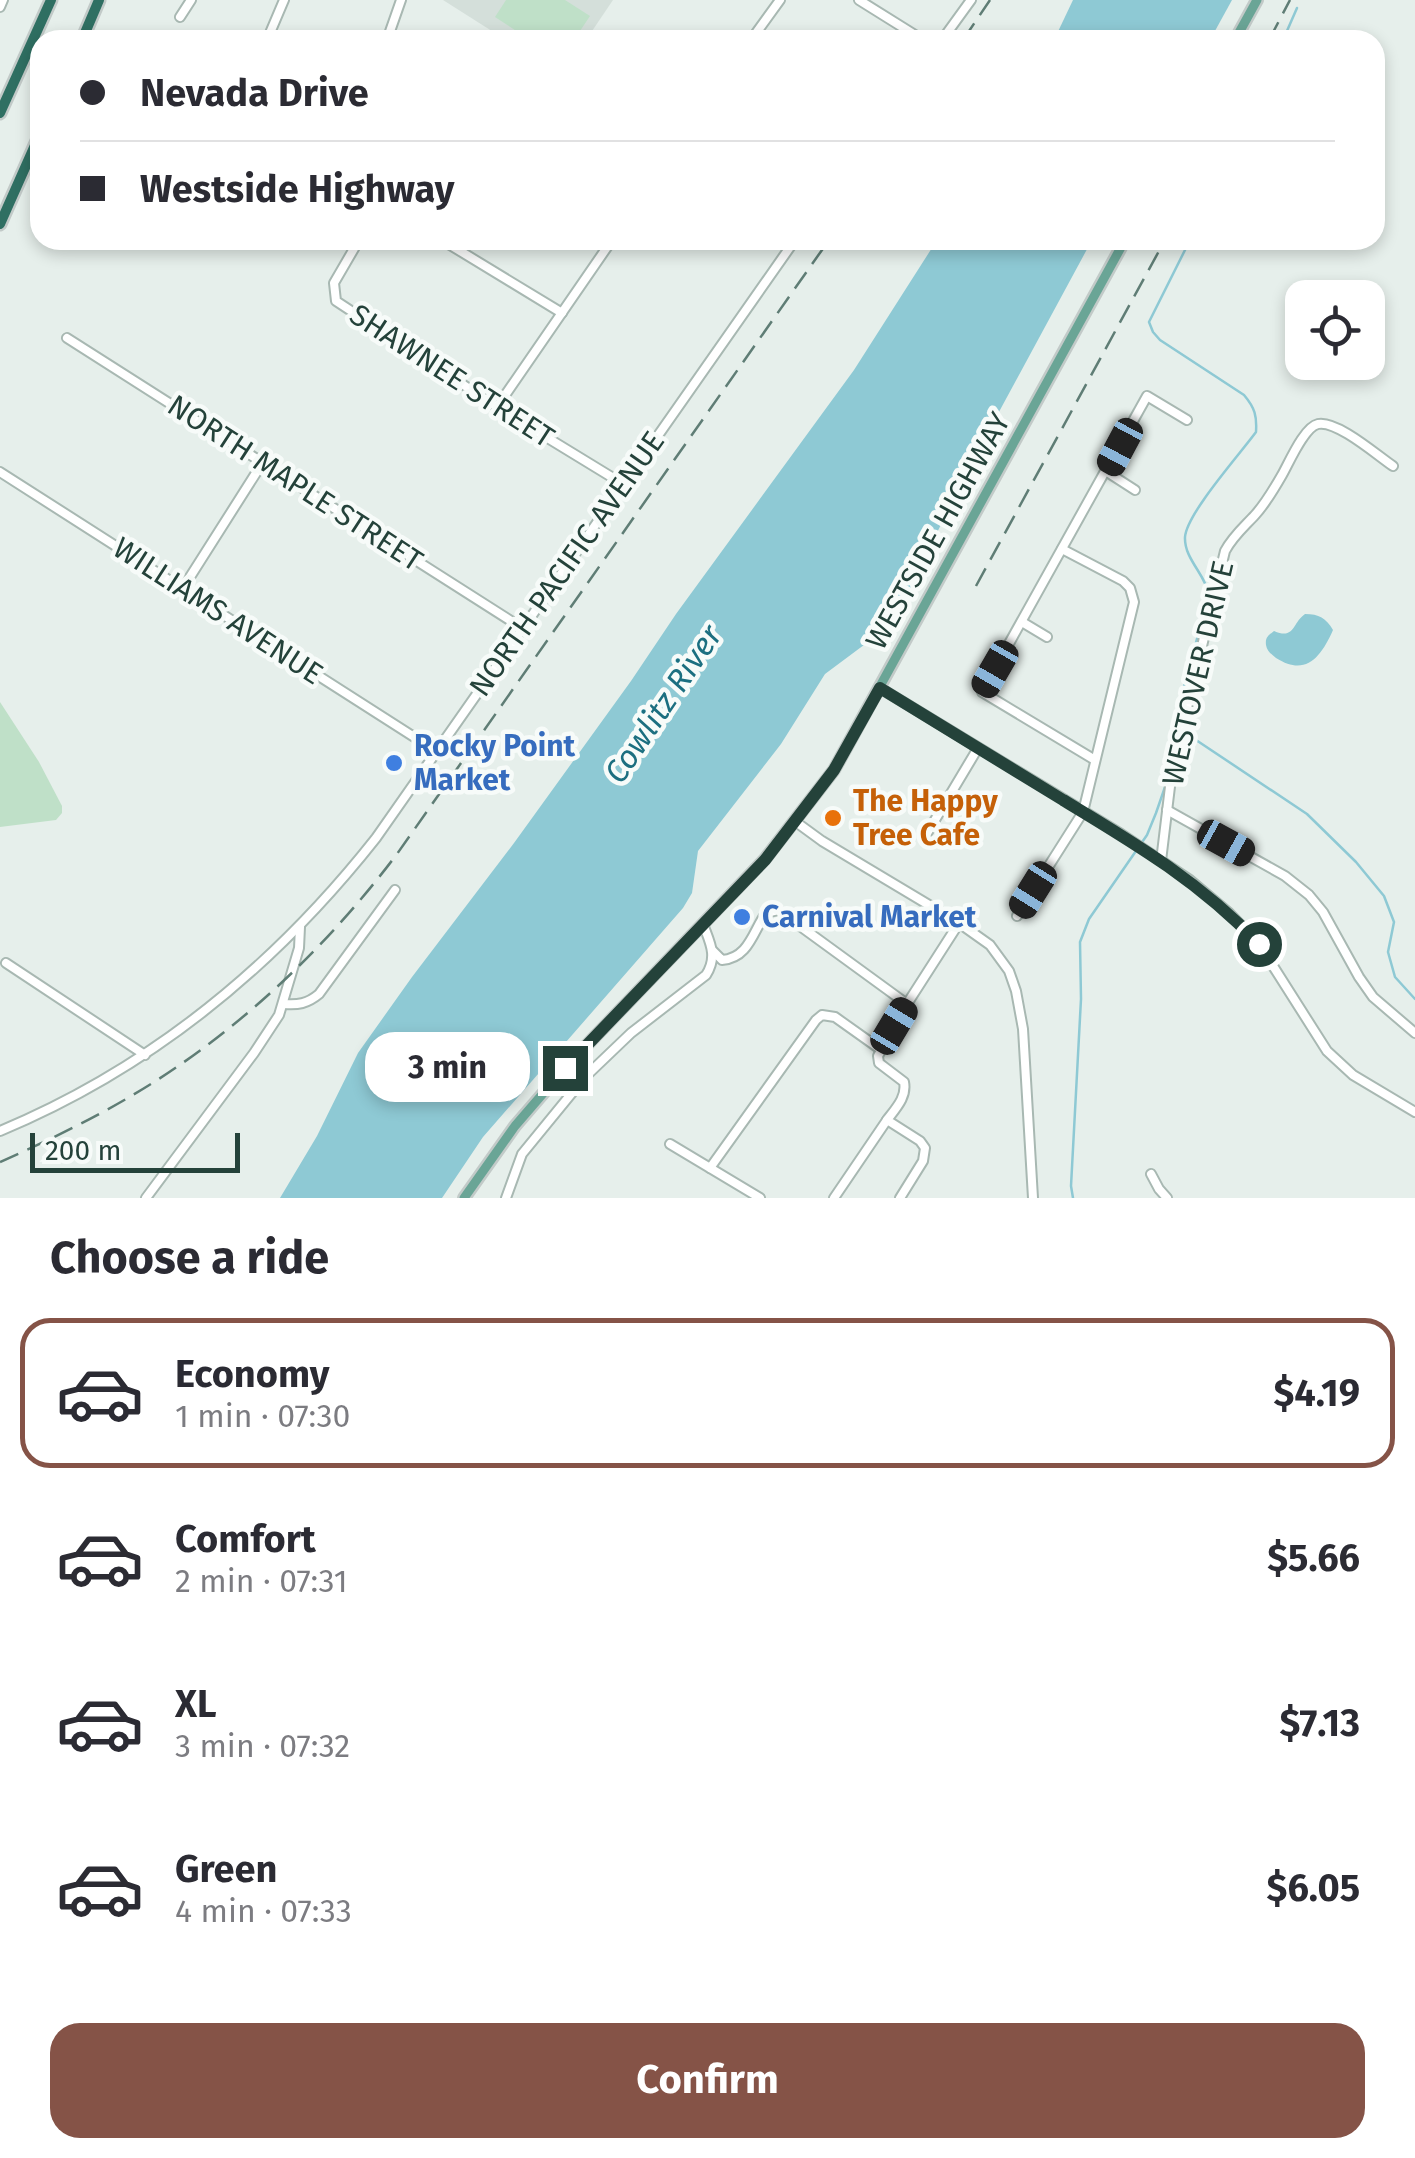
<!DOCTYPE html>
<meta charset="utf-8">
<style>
:root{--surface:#fff;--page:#f2f2f3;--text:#2b2b33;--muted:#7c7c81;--line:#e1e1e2;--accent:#855347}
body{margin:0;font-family:"Fira Sans",sans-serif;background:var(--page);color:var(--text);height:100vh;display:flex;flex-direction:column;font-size:38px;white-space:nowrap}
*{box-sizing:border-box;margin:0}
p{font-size:32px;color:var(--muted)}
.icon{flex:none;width:55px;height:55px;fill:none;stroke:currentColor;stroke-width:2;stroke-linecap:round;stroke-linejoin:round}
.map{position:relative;height:1198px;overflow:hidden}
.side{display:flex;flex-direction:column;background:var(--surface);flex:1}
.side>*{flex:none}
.guide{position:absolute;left:30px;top:30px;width:1355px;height:220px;border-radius:30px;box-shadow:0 5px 15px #0003;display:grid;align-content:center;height:220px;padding:0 50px;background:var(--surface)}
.buttons{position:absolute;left:1285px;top:280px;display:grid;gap:20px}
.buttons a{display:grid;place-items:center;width:100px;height:100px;border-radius:20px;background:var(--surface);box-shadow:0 5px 15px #0003;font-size:50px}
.scale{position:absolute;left:30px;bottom:25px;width:210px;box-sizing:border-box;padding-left:10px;border:5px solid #24423a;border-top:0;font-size:28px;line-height:35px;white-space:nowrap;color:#24423a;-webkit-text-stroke:8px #f7fbf9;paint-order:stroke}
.end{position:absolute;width:45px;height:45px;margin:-22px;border:12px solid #24423a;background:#fff;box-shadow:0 0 0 5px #fff}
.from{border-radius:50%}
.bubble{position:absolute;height:70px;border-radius:30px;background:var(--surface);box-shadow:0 5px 15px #0003;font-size:32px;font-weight:700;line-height:70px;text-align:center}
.car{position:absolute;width:30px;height:60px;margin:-30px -15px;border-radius:12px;box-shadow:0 0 8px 2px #0007;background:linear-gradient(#222 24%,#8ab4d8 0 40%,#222 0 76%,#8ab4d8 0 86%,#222 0)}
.guide b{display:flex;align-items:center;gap:35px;height:95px;font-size:38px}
.guide b+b{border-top:2px solid var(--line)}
.guide i{width:25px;height:25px;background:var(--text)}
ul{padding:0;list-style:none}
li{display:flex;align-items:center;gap:30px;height:150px;margin:0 20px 15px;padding:0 30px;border:5px solid transparent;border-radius:30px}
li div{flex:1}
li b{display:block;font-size:38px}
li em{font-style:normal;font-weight:700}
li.on{border-color:var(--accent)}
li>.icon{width:90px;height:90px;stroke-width:1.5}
h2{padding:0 50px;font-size:45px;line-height:120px}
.cta{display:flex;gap:20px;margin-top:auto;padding:20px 50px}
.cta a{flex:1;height:115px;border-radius:30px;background:var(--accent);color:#fff;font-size:40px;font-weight:700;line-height:115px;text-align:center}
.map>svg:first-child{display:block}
</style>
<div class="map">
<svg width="1415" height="1198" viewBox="0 0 1415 1198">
<rect width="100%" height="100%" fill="#e6efeb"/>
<polygon fill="#d4dfda" points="443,0 613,0 586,40 506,40"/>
<g fill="#bfe0c8">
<polygon points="506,0 565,0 590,16 574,40 530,40 495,17"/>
<polygon points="0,702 39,762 62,806 62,813 56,820 0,827"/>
</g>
<g fill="#8ec9d4">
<polygon points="1073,0 1232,0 1210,40 1054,40"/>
<polygon points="937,240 1092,240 987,434 918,570 909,593 896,614 876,636 825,674 781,744 698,851 692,893 683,908 483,1137 442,1198 280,1198 317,1136 358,1053 412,977 514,843 631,681 676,614 854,370"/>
<path d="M1305,614C1319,614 1326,618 1333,630C1321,657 1306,677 1276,658C1271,654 1267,651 1266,645C1265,637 1269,635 1274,631C1295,640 1292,623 1305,614Z"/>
</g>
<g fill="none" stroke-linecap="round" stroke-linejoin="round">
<g stroke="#8ec9d4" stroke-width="2.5">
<polyline points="1283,40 1297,8"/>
<polyline points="1193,738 1307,814 1356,862 1384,896 1394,922 1388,952 1395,977 1415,999"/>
<path d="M1073,1198L1071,1186L1081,999L1080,942L1089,919L1147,835L1156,813L1165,787L1178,708L1209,595C1206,575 1184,559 1185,537C1187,513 1240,454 1256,432C1257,416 1255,408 1244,395L1160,340L1153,332L1149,322L1190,240"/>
</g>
<g stroke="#a8b8b2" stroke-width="12">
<g id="minor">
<polyline points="859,0 923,40"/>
<polyline points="0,7 3,0"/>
<polyline points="180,17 191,0"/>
<polyline points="267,40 284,0"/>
<polyline points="387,40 401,0"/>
<polyline points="751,40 780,0"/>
<polyline points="942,40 971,0"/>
<polyline points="359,240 334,283 336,301 497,407 623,484"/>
<polyline points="442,240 562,313"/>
<polyline points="67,338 522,628"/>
<polyline points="497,407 612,240"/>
<polyline points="0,472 436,751"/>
<polyline points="1107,472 1135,490"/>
<polyline points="183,588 263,462"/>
<polyline points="1022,622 1047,637"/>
<polyline points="880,688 1121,834 1190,880 1228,912 1259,944 1327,1051 1353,1075 1415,1112"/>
<polyline points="1095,760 982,692 1147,396 1187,420"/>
<polyline points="1167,810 1285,876 1309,895 1323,912 1359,977 1373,997 1415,1033"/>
<polyline points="796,822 822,841 959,923 990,945 1009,971 1016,991 1023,1029 1033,1198"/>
<polyline points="926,835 978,748"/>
<path d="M1161,861L1172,770L1225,551C1233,536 1244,527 1255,515C1266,503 1274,489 1282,475C1289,463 1304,427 1318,424C1337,420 1378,456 1393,466"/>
<polyline points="1017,916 1083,812 1134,602 1130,588 1123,581 1062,549"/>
<path d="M713,951L722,960C749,958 753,931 766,913L778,910L907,1004"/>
<polyline points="6,963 145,1055"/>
<path d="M284,1004C298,1005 307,1004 319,994L395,890"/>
<path d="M0,1131C151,1068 275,966 376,838L795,240"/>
<polyline points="670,1144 760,1198"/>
<polyline points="710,1168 816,1020 822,1015 835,1017 880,1049"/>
<polyline points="1151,1174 1159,1189 1167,1198"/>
<polyline points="146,1198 254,1053 279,1015 299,948 300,927"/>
<path d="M506,1198L522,1154L585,1077L631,1033L706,975C718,956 710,943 703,924"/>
<polyline points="834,1198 887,1120"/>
<path d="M900,1198L923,1161L925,1148L920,1141L887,1120C896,1108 907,1097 904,1082L879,1063L878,1056L907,1004L959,923"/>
</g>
</g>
<g stroke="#c2cac8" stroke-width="14">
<g id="major">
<polyline points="1235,40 1257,0"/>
<polyline points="464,1198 515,1126 565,1068 765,859 834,770 1125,240"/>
</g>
</g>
<g stroke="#c2cac8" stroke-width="15">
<g id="highway">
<polyline points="82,40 99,0"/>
<polyline points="0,113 51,0"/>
<polyline points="0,224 40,134"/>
</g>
</g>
<use href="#minor" stroke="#fff" stroke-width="8"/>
<use href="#major" stroke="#6aa596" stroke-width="9"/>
<use href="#highway" stroke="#2f6f62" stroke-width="10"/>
<g stroke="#5f7d75" stroke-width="2.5" stroke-dasharray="20 10" stroke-linecap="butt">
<polyline points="963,40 990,0"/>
<polyline points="1269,40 1290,0"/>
<polyline points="976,586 1165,240"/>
<path d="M0,1162C52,1139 103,1114 151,1084C246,1024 329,944 397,854L829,240"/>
</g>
</g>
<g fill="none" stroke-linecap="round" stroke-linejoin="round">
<path stroke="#24423a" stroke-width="12" d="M565,1068L765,860L834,770L880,688C941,726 1002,763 1063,800C1136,844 1200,882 1259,944"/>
</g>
<g fill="#3f7fe0" stroke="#f7fbf9" stroke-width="4">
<circle cx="394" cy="763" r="10"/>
<circle cx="742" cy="917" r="10"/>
</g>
<circle fill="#e8710a" stroke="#f7fbf9" stroke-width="4" cx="833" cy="818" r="10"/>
<g text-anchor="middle" stroke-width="9" stroke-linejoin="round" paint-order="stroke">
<g font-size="30" fill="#24423a" stroke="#f7fbf9">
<text transform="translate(452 376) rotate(33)" y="10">SHAWNEE STREET</text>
<text transform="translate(295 483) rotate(33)" y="10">NORTH MAPLE STREET</text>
<text transform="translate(938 531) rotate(-61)" y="10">WESTSIDE HIGHWAY</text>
<text transform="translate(567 564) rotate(-55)" y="10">NORTH PACIFIC AVENUE</text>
<text transform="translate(218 611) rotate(33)" y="10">WILLIAMS AVENUE</text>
<text transform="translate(1198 673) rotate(-77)" y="10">WESTOVER DRIVE</text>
</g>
<g font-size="30" font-weight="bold" fill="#366cbe" stroke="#f7fbf9" text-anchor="start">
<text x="414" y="756">Rocky Point<tspan x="414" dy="34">Market</tspan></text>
<text x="762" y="927">Carnival Market</text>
</g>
<g font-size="30" font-weight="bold" fill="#c56008" stroke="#f7fbf9" text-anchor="start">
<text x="853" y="811">The Happy<tspan x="853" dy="34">Tree Cafe</tspan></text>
</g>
<g font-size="32" font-style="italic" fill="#1c6f80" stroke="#f7fbf9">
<text transform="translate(663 704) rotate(-56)" y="11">Cowlitz River</text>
</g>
</g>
</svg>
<div class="buttons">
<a><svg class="icon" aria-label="locate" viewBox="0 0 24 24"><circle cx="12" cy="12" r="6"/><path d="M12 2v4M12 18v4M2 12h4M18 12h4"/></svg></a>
</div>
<div class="scale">200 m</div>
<i class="end from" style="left:1259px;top:944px"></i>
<i class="end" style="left:565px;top:1068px"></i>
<div class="bubble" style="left:365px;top:1032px;width:165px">3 min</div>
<i class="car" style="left:1120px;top:447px;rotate:208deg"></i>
<i class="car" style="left:995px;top:669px;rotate:210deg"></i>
<i class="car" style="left:1226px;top:843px;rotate:119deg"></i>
<i class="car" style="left:1033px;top:890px;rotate:212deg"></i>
<i class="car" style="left:894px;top:1026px;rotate:31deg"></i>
<div class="guide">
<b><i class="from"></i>Nevada Drive</b>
<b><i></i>Westside Highway</b>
</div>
</div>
<section class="side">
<h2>Choose a ride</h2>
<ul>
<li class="on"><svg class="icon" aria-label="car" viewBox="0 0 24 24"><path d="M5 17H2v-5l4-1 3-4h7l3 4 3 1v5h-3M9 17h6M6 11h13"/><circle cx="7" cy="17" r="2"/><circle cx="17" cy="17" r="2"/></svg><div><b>Economy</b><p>1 min · 07:30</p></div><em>$4.19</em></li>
<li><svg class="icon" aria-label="car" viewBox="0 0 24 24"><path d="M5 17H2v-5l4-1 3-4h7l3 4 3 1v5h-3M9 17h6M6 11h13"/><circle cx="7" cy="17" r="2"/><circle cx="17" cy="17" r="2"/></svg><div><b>Comfort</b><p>2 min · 07:31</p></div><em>$5.66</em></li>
<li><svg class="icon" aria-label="car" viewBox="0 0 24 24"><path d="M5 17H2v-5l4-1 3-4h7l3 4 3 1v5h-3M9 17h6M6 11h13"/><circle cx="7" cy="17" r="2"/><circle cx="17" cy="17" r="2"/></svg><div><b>XL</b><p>3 min · 07:32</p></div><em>$7.13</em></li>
<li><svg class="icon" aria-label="car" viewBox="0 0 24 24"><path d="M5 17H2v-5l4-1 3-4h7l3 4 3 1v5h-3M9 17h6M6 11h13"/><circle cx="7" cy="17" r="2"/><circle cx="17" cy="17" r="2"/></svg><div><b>Green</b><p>4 min · 07:33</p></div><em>$6.05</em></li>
</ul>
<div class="cta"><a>Confirm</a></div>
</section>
